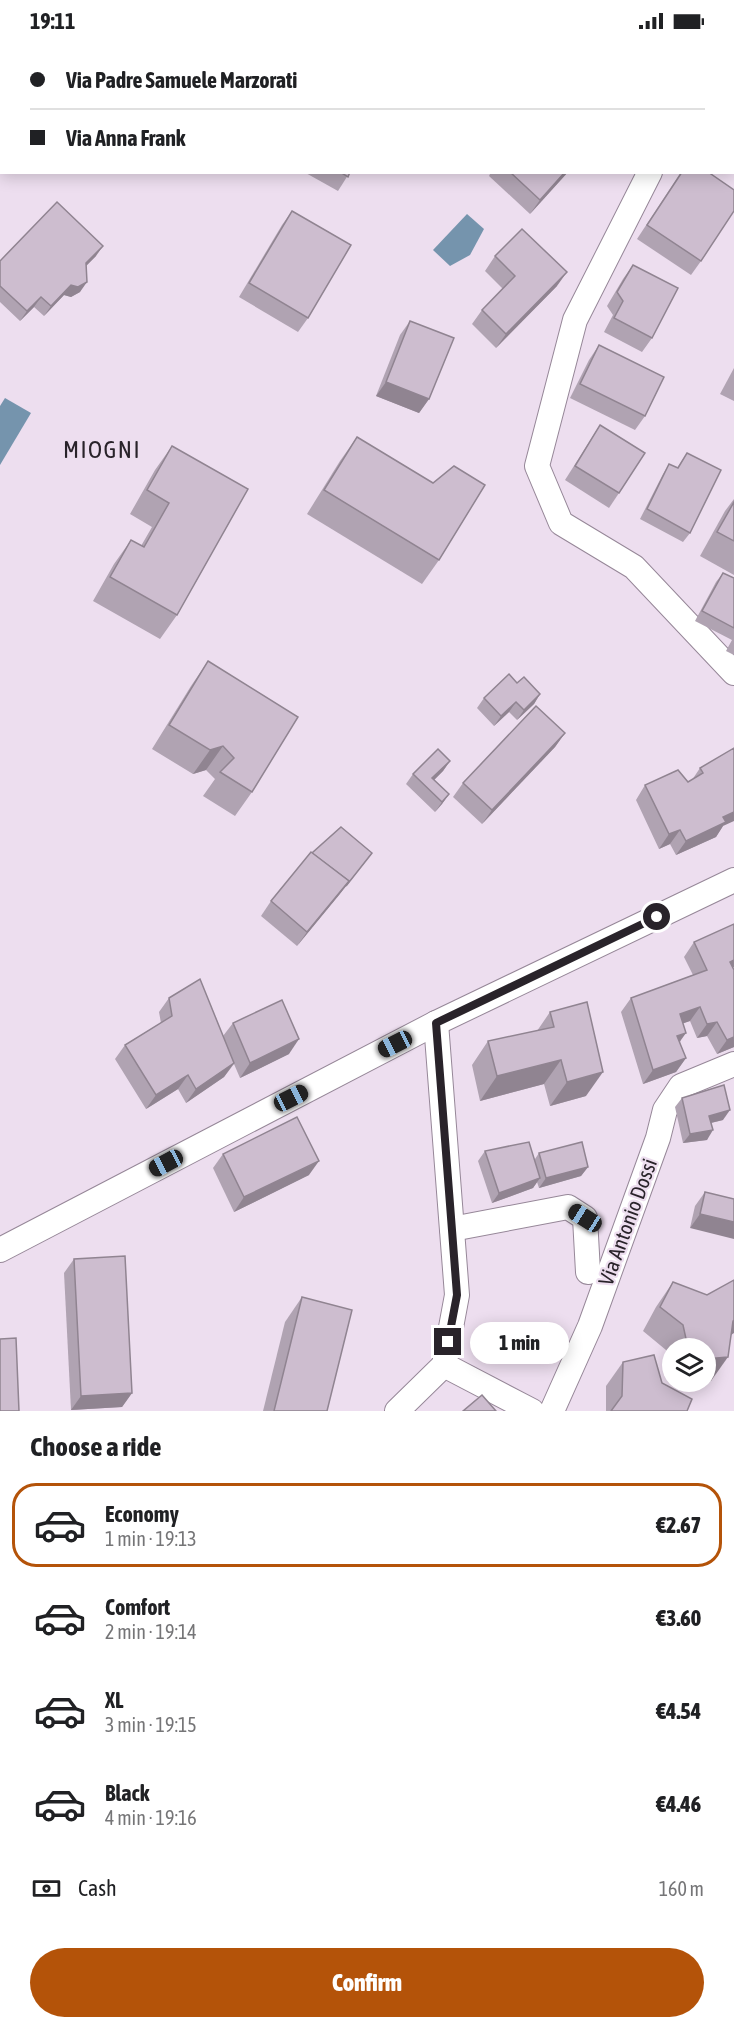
<!DOCTYPE html>
<meta charset="utf-8">
<style>
:root{--surface:#fff;--page:#f6f6f6;--text:#202124;--muted:#757577;--line:#e0e0e0;--accent:#b45309}
body{margin:0;font-family:"Asap Condensed",sans-serif;background:var(--page);color:var(--text);height:100vh;display:flex;flex-direction:column;font-size:22px;white-space:nowrap}
*{box-sizing:border-box;margin:0}
p{font-size:20px;color:var(--muted)}
.icon{flex:none;width:33px;height:33px;fill:none;stroke:currentColor;stroke-width:2;stroke-linecap:round;stroke-linejoin:round}
.map{position:relative;height:1369px;overflow:hidden}
.drawer{display:flex;flex-direction:column;background:var(--surface);flex:1}
.drawer>*{flex:none}
.hud{position:absolute;left:0px;top:0px;width:735px;height:132px;box-shadow:0 3px 15px #0003;display:grid;align-content:center;height:132px;padding:0 30px;background:var(--surface)}
.buttons{position:absolute;left:662px;top:1296px;display:grid;gap:12px}
.buttons a{display:grid;place-items:center;width:54px;height:54px;border-radius:50%;background:var(--surface);box-shadow:0 3px 15px #0003;font-size:30px}
.end{position:absolute;width:27px;height:27px;margin:-14px;border:8px solid #29232a;background:#fff;box-shadow:0 0 0 3px #fff}
.from{border-radius:50%}
.bubble{position:absolute;height:42px;border-radius:21px;background:var(--surface);box-shadow:0 3px 15px #0003;font-size:20px;font-weight:800;line-height:42px;text-align:center}
.car{position:absolute;width:18px;height:36px;margin:-18px -9px;border-radius:8px;box-shadow:0 0 4px 2px #0007;background:linear-gradient(#222 24%,#8ab4d8 0 40%,#222 0 76%,#8ab4d8 0 86%,#222 0)}
.hud b{display:flex;align-items:center;gap:21px;height:57px;font-size:22px}
.hud b+b{border-top:2px solid var(--line)}
.hud i{width:15px;height:15px;background:var(--text)}
ul{padding:0;list-style:none}
li{display:flex;align-items:center;gap:18px;height:84px;margin:0 12px 9px;padding:0 18px;border:3px solid transparent;border-radius:24px}
li div{flex:1}
li b{display:block;font-size:22px}
li em{font-style:normal;font-weight:800}
li.on{border-color:var(--accent)}
li>.icon{width:54px;height:54px;stroke-width:1.5}
h2{padding:0 30px;font-size:27px;line-height:72px}
.pay{display:flex;align-items:center;gap:15px;height:66px;padding:0 30px;font-size:22px}
.pay p{margin-inline-start:auto}
.action{display:flex;gap:12px;margin-top:auto;padding:12px 30px}
.action a{flex:1;height:69px;border-radius:36px;background:var(--accent);color:#fff;font-size:24px;font-weight:800;line-height:69px;text-align:center}
.status{display:flex;justify-content:space-between;align-items:center;height:42px;padding:0 30px;background:var(--surface);direction:ltr}
.status svg{height:16px;fill:currentColor}
.map>svg:first-child{display:block}
</style>
<div class="status"><b>19:11</b><svg viewBox="0 0 49 12"><path d="M0 12V9h3v3zM5 12V6h3v6zM10 12V3h3v9zM15 12V0h3v12zM26 1h20v11H26zM47 4h2v5h-2z"/></svg></div>
<div class="map">
<svg width="734" height="1369" viewBox="0 0 734 1369">
<rect width="100%" height="100%" fill="#eddeef"/>
<g fill="#7594ad">
<polygon points="467,172 484,187 470,213 450,224 433,208"/>
<polygon points="5,356 31,371 0,423 0,364"/>
</g>
<g fill="none" stroke-linecap="round" stroke-linejoin="round">
<g stroke="#968798" stroke-width="26">
<g id="minor">
<polyline points="307,2 308,0"/>
<polyline points="734,12 734,11"/>
<polyline points="650,130 575,278 537,424 561,481 634,525 734,631"/>
<polyline points="452,1187 568,1165 585,1176 588,1230"/>
<polyline points="0,1208 436,981 734,838"/>
<polyline points="444,1323 532,1369"/>
<polyline points="397,1369 444,1323 457,1253 436,981"/>
<polyline points="552,1369 590,1284 658,1096 665,1068 681,1044 734,1022"/>
</g>
</g>
<use href="#minor" stroke="#fff" stroke-width="24"/>
</g>
<g fill="#b0a3b2">
<polygon points="613,0 659,0 657,2 614,2"/>
<polygon points="304,130 350,130 338,149"/>
<polygon points="491,130 568,130 530,172 489,134"/>
<polygon points="681,130 701,219 691,233 637,197"/>
<polygon points="292,169 308,276 298,290 239,255 282,183"/>
<polygon points="96,214 86,224 80,250 71,255 64,253 44,274 34,265 20,279 0,260 0,219"/>
<polygon points="495,214 557,244 496,306 472,282 482,268 503,247 485,229"/>
<polygon points="633,223 652,296 642,310 604,290 613,273 607,264 623,237"/>
<polygon points="410,279 429,357 419,371 376,354 400,293"/>
<polygon points="599,303 645,374 635,388 570,356 589,318"/>
<polygon points="734,326 734,359 720,352"/>
<polygon points="600,383 619,451 609,466 565,438"/>
<polygon points="357,395 439,518 422,542 307,472 340,419"/>
<polygon points="172,404 177,573 160,597 93,559 114,522 131,498 141,504 152,485 130,472 155,428"/>
<polygon points="687,411 690,491 683,500 640,477 663,432 669,422 677,426"/>
<polygon points="734,457 734,533 700,514 725,469"/>
<polygon points="723,531 734,536 734,613 726,609 732,598 695,579 716,540"/>
<polygon points="208,619 252,750 235,774 203,754 215,737 206,728 193,732 152,707 191,644"/>
<polygon points="517,641 540,652 534,662 517,678 509,670 494,684 477,666 484,656"/>
<polygon points="565,691 555,705 482,782 453,755 463,741"/>
<polygon points="450,719 443,729 434,738 449,752 442,762 435,770 406,742 413,732"/>
<polygon points="700,726 723,784 716,795 676,813 670,802 659,807 636,758 645,743 688,740 692,738"/>
<polygon points="372,811 339,853 297,904 261,874 271,859"/>
<polygon points="694,900 733,926 734,1005 717,1012 707,994 697,996 690,979 683,981 680,1001 686,1016 676,1030 643,1042 621,970 631,956 693,933 684,915"/>
<polygon points="169,956 223,994 233,981 289,1012 240,1036 234,1022 224,1035 186,1061 178,1047 146,1067 115,1017 125,1003 161,981 159,970"/>
<polygon points="550,970 586,1054 550,1064 544,1042 480,1059 472,1023 488,999 537,989"/>
<polygon points="682,1056 723,1078 711,1081 707,1098 683,1101 675,1065"/>
<polygon points="485,1109 535,1117 539,1111 588,1125 581,1134 539,1146 537,1140 533,1146 492,1161 478,1119"/>
<polygon points="223,1112 309,1133 234,1170 213,1126"/>
<polygon points="705,1150 734,1157 690,1186 695,1164"/>
<polygon points="74,1217 132,1351 122,1365 71,1368 64,1231"/>
<polygon points="673,1240 707,1253 731,1293 711,1339 705,1306 672,1306 672,1335 666,1308 643,1289 656,1265"/>
<polygon points="302,1255 327,1369 263,1369 285,1280"/>
<polygon points="623,1320 662,1341 687,1369 606,1369 606,1344"/>
</g>
<g fill="#908491">
<polygon points="565,130 568,130 530,172 540,158"/>
<polygon points="103,204 96,214 79,231 86,221"/>
<polygon points="567,230 557,244 496,306 506,292"/>
<polygon points="87,240 80,250 71,255 64,253 44,274 51,264 71,243"/>
<polygon points="41,255 34,265 20,279 27,269"/>
<polygon points="386,340 429,357 419,371 376,354"/>
<polygon points="540,652 534,662 517,678 524,668"/>
<polygon points="516,660 509,670 494,684 501,674"/>
<polygon points="565,691 555,705 482,782 492,768"/>
<polygon points="223,704 206,728 193,732 210,708"/>
<polygon points="450,719 443,729 426,746 432,736"/>
<polygon points="449,752 442,762 435,770 442,760"/>
<polygon points="734,770 734,779 723,784 716,795 676,813 686,799 723,775"/>
<polygon points="680,788 670,802 659,807 669,792"/>
<polygon points="372,811 339,853 297,904 307,890"/>
<polygon points="734,918 734,925 720,934 730,920"/>
<polygon points="700,965 690,979 670,986 680,972"/>
<polygon points="717,980 707,994 697,996 707,982"/>
<polygon points="686,991 676,1005 677,994"/>
<polygon points="734,995 734,1005 717,1012 727,998"/>
<polygon points="299,997 289,1012 240,1036 250,1021"/>
<polygon points="686,1016 676,1030 643,1042 653,1028"/>
<polygon points="561,1018 544,1042 480,1059 497,1034"/>
<polygon points="234,1021 224,1035 186,1061 196,1047"/>
<polygon points="603,1030 586,1054 550,1064 567,1040"/>
<polygon points="188,1033 178,1047 146,1067 156,1053"/>
<polygon points="730,1068 723,1078 702,1083 709,1074"/>
<polygon points="713,1088 707,1098 683,1101 690,1092"/>
<polygon points="319,1119 309,1133 234,1170 244,1155"/>
<polygon points="588,1125 581,1134 539,1146 546,1136"/>
<polygon points="540,1136 533,1146 492,1161 499,1151"/>
<polygon points="700,1172 734,1180 734,1197 690,1186"/>
<polygon points="734,1278 734,1291 716,1303 733,1279"/>
<polygon points="728,1315 711,1339 705,1339 705,1317"/>
<polygon points="675,1340 704,1340 673,1342"/>
<polygon points="132,1351 122,1365 71,1368 81,1354"/>
</g>
<g fill="#cdbdcf" stroke="#908491" stroke-width="1.5">
<polygon points="222,0 235,0 236,2 220,2"/>
<polygon points="636,0 653,0 652,2 637,2"/>
<polygon points="340,130 350,130 348,135"/>
<polygon points="510,130 565,130 540,158"/>
<polygon points="682,130 708,130 734,148 734,169 701,219 647,183"/>
<polygon points="57,160 103,204 86,221 87,240 78,245 71,243 51,264 41,255 27,269 0,244 0,219"/>
<polygon points="292,169 351,203 308,276 249,241"/>
<polygon points="522,187 567,230 506,292 482,268 515,234 495,214"/>
<polygon points="633,223 678,246 652,296 614,276 623,259 617,250"/>
<polygon points="410,279 454,296 429,357 386,340"/>
<polygon points="599,303 664,335 645,374 580,342"/>
<polygon points="600,383 645,411 619,451 575,424"/>
<polygon points="357,395 433,441 454,424 485,443 439,518 324,448"/>
<polygon points="172,404 248,447 177,573 110,535 131,498 144,505 169,461 147,448"/>
<polygon points="687,411 721,428 690,491 647,467 669,422 678,426"/>
<polygon points="734,460 734,499 717,490"/>
<polygon points="723,531 734,536 734,586 702,569"/>
<polygon points="208,619 298,675 252,750 220,730 234,716 223,704 210,708 169,683"/>
<polygon points="509,632 517,641 524,635 540,652 524,668 516,660 501,674 484,656"/>
<polygon points="536,664 565,691 492,768 463,741"/>
<polygon points="734,706 734,770 723,775 726,780 686,799 680,788 669,792 645,743 678,728 688,740 703,731 700,726"/>
<polygon points="438,707 450,719 432,736 449,752 442,760 413,732"/>
<polygon points="341,785 372,811 346,844 349,839 312,811"/>
<polygon points="311,810 349,839 307,890 271,859"/>
<polygon points="734,882 734,918 730,920 734,928 734,995 727,998 717,980 707,982 700,965 680,972 686,991 677,994 686,1016 653,1028 631,956 707,928 694,900"/>
<polygon points="200,937 234,1021 196,1047 188,1033 156,1053 125,1003 172,974 169,956"/>
<polygon points="282,958 299,997 250,1021 233,981"/>
<polygon points="587,960 603,1030 567,1040 561,1018 497,1034 488,999 554,985 550,970"/>
<polygon points="724,1043 730,1068 709,1074 713,1088 690,1092 682,1056"/>
<polygon points="297,1075 319,1119 244,1155 223,1112"/>
<polygon points="529,1100 540,1136 499,1151 485,1109"/>
<polygon points="582,1100 588,1125 546,1136 539,1111"/>
<polygon points="705,1150 734,1157 734,1180 700,1172"/>
<polygon points="125,1214 132,1351 81,1354 74,1217"/>
<polygon points="734,1238 734,1278 733,1279 728,1315 705,1317 705,1306 688,1306 683,1283 660,1265 673,1240 707,1253"/>
<polygon points="302,1255 352,1268 327,1369 274,1369"/>
<polygon points="16,1296 19,1369 0,1369 0,1297"/>
<polygon points="654,1313 662,1341 692,1357 687,1369 611,1369 622,1354 623,1320"/>
<polygon points="482,1353 496,1369 463,1369"/>
</g>
<g fill="none" stroke-linecap="round" stroke-linejoin="round">
<polyline stroke="#29232a" stroke-width="8" points="448,1300 457,1253 436,981 657,875"/>
</g>
<g text-anchor="middle" stroke-width="4.5" stroke-linejoin="round" paint-order="stroke">
<g font-size="21" fill="#29232a" stroke="#eddeef">
<text transform="translate(628 1180) rotate(-70)" y="7">Via Antonio Dossi</text>
</g>
<g font-size="24" letter-spacing="1.5" fill="#29232a" stroke="#eddeef">
<text x="102" y="416">MIOGNI</text>
</g>
</g>
</svg>
<div class="buttons">
<a><svg class="icon" aria-label="layers" viewBox="0 0 24 24"><path d="M12 4l9 5-9 5-9-5zM3 14l9 5 9-5"/></svg></a>
</div>
<i class="end from" style="left:657px;top:875px"></i>
<i class="end" style="left:448px;top:1300px"></i>
<div class="bubble" style="left:470px;top:1280px;width:99px">1 min</div>
<i class="car" style="left:395px;top:1002px;rotate:243deg"></i>
<i class="car" style="left:291px;top:1056px;rotate:63deg"></i>
<i class="car" style="left:166px;top:1121px;rotate:242deg"></i>
<i class="car" style="left:585px;top:1176px;rotate:302deg"></i>
<div class="hud">
<b><i class="from"></i>Via Padre Samuele Marzorati</b>
<b><i></i>Via Anna Frank</b>
</div>
</div>
<section class="drawer">
<h2>Choose a ride</h2>
<ul>
<li class="on"><svg class="icon" aria-label="car" viewBox="0 0 24 24"><path d="M5 17H2v-5l4-1 3-4h7l3 4 3 1v5h-3M9 17h6M6 11h13"/><circle cx="7" cy="17" r="2"/><circle cx="17" cy="17" r="2"/></svg><div><b>Economy</b><p>1 min · 19:13</p></div><em>€2.67</em></li>
<li><svg class="icon" aria-label="car" viewBox="0 0 24 24"><path d="M5 17H2v-5l4-1 3-4h7l3 4 3 1v5h-3M9 17h6M6 11h13"/><circle cx="7" cy="17" r="2"/><circle cx="17" cy="17" r="2"/></svg><div><b>Comfort</b><p>2 min · 19:14</p></div><em>€3.60</em></li>
<li><svg class="icon" aria-label="car" viewBox="0 0 24 24"><path d="M5 17H2v-5l4-1 3-4h7l3 4 3 1v5h-3M9 17h6M6 11h13"/><circle cx="7" cy="17" r="2"/><circle cx="17" cy="17" r="2"/></svg><div><b>XL</b><p>3 min · 19:15</p></div><em>€4.54</em></li>
<li><svg class="icon" aria-label="car" viewBox="0 0 24 24"><path d="M5 17H2v-5l4-1 3-4h7l3 4 3 1v5h-3M9 17h6M6 11h13"/><circle cx="7" cy="17" r="2"/><circle cx="17" cy="17" r="2"/></svg><div><b>Black</b><p>4 min · 19:16</p></div><em>€4.46</em></li>
</ul>
<div class="pay"><svg class="icon" aria-label="cash" viewBox="0 0 24 24"><path d="M3 7h18v10H3z"/><circle cx="12" cy="12" r="2"/></svg>Cash<p>160 m</p></div>
<div class="action"><a>Confirm</a></div>
</section>
